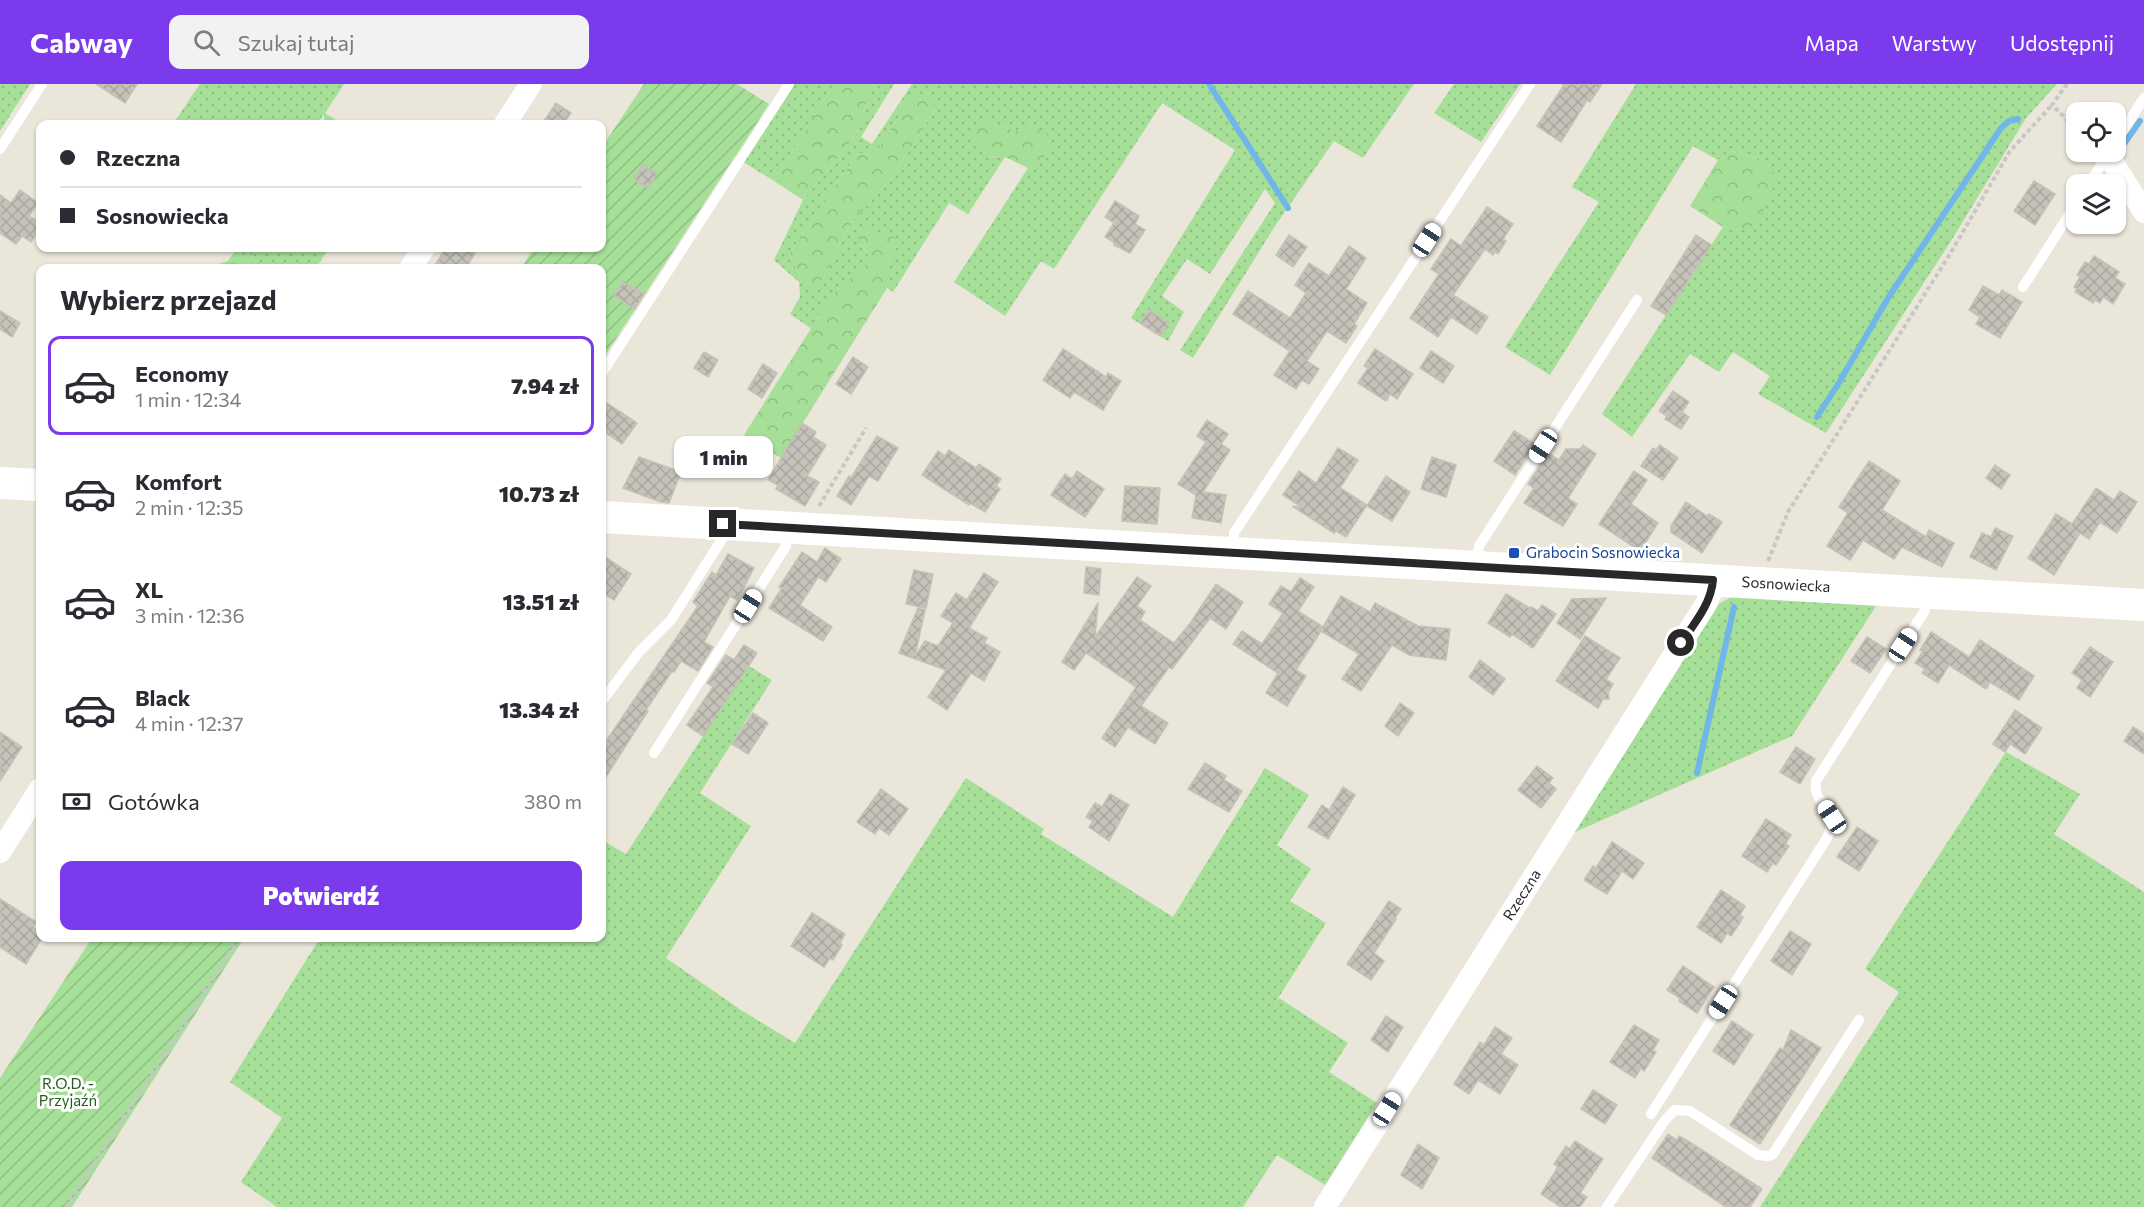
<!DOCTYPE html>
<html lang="pl">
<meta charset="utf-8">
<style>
:root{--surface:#fff;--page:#f2f2f3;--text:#2b2b33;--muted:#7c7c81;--line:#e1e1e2;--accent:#7c3aed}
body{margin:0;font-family:Commissioner,sans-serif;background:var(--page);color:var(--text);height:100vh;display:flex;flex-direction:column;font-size:22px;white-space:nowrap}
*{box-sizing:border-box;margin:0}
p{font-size:20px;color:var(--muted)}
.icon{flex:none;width:33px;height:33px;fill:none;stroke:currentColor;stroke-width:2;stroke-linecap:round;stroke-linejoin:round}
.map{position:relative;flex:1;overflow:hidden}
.drawer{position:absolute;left:36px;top:180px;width:570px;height:678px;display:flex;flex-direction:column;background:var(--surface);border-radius:12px;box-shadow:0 2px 4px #0004}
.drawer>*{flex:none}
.top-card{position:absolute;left:36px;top:36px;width:570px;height:132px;border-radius:12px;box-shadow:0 2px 4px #0004;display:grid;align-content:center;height:132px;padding:0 24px;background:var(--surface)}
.fabs{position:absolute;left:2066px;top:18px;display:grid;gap:12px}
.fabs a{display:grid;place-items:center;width:60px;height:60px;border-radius:12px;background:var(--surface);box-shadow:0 2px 4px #0004;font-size:30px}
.end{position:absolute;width:27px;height:27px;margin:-14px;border:8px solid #282828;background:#fff;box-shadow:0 0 0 3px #fff}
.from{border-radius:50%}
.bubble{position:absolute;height:42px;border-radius:12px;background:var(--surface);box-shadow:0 2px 4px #0004;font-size:20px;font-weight:800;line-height:42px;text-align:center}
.car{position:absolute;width:18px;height:36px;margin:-18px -9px;border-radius:8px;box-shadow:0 0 4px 2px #0007;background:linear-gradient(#fff 24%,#345 0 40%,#fff 0 76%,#345 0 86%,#fff 0)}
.top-card b{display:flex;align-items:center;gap:21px;height:57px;font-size:22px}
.top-card b+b{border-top:2px solid var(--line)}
.top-card i{width:15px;height:15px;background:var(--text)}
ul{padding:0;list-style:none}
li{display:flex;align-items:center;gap:18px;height:99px;margin:0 12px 9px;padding:0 12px;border:3px solid transparent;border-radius:12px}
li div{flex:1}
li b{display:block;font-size:22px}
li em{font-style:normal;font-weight:800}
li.selected{border-color:var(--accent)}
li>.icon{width:54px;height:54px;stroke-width:1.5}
h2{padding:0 24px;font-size:27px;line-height:72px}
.pay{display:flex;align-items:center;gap:15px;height:66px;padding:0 24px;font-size:22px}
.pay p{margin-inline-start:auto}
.action{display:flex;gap:12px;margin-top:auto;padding:12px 24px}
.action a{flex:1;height:69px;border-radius:12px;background:var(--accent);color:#fff;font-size:24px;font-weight:800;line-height:69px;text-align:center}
header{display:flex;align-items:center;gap:36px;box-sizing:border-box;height:84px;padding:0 30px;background:var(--accent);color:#fff}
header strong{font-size:28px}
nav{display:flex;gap:33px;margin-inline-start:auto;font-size:21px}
.search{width:420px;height:54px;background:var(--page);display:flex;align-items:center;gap:15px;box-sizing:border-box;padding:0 21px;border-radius:12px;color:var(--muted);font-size:22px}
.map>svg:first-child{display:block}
</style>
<header>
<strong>Cabway</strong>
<div class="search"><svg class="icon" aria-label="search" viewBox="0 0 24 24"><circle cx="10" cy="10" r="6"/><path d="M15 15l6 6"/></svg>Szukaj tutaj</div>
<nav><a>Mapa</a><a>Warstwy</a><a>Udostępnij</a></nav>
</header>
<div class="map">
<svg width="2144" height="1123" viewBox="0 0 2144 1123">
<defs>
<pattern id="grass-dots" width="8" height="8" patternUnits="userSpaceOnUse" patternTransform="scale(1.5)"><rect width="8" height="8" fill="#a5df98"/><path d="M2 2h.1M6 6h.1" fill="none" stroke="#8ebf83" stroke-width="1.8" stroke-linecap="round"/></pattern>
<pattern id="forest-crowns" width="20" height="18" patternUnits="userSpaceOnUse" patternTransform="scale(1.5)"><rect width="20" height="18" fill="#a5df98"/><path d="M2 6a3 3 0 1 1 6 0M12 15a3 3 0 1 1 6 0" fill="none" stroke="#8ebf83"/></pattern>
<pattern id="garden-furrows" width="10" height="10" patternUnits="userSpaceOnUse" patternTransform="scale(1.5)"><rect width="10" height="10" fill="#a5df98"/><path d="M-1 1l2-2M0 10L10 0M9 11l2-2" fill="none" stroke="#8ebf83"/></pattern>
<pattern id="building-cross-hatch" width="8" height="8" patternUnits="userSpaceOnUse" patternTransform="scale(1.5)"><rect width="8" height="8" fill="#c5c2ba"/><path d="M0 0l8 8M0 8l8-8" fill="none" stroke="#a9a7a0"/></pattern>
</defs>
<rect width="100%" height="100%" fill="#eae6da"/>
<g fill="url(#grass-dots)" fill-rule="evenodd">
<polygon points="0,0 30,0 0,47"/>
<polygon points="200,0 344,0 325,29 342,40 324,40 324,30 317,40 173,40"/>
<polygon points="783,0 834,0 774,97 735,73"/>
<path d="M873,0H894L861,53L872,60L912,0H1414L1363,74L1334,57L1275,142L1193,274L1180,266L1275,119L1265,105L1210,190L1187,175L1162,212L1184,228L1168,257L1131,234L1235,66L1162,19L1054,185L1041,177L1005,232L954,198L1028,84L1032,86V43L1016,47L983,37L987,72L1005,73L968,130L949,119L893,208L887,204V183L897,162L860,160L868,170L866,181L819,231L812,245L790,230L800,213L799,198L774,176L803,116L855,52ZM905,23L934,27L894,91L849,142L821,199L802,197L789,170L858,69L870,70L879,64Z"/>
<polygon points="1454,0 1520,0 1481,58 1434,29"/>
<polygon points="1636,0 2057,0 2026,34 1951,157 1826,349 1758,310 1770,292 1733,268 1719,288 1690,270 1632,353 1602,330 1723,143 1749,147 1765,76 1731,67 1718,76 1693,62 1550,291 1505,263 1599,118 1572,103"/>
<polygon points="257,164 329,164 316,184 246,184"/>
<polygon points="1733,512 1878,519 1792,652 1566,752 1715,525 1719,520"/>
<polygon points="749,582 772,596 700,709 751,742 666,874 741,926 795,959 966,694 1044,745 1041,750 1173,833 1265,684 1309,711 1277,761 1311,785 1290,817 1326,839 1273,922 1279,914 1348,959 1329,988 1377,1019 1325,1101 1277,1071 1243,1123 277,1123 241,1098 282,1034 230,998 320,854 602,854 602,756 626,770"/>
<polygon points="2006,668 2080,710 2054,750 2144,808 2144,1123 1760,1123 1899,908 1865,885"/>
</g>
<g fill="url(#forest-crowns)">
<polygon points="834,0 873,0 855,52 803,116 774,97"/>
<polygon points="919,9 933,14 934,27 894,91 849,142 821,199 809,206 802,197 789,170 858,69 870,70 879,64 905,23"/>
<path d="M983,37L1016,47L1032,43L1046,47C1054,66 1043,73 1032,86L1005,73L987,72L976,64L970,46Z"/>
<path d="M1730,67L1765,76L1776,92C1771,114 1763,130 1748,147L1723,143L1690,122L1718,76Z"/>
<polygon points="867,146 894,153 897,162 887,183 887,204 781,374 744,351 827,219 836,207 866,181 868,170 860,159 857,149"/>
<polygon points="237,164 257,164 246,184 214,184 216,181 228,177"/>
</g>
<g fill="url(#garden-furrows)">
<polygon points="644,0 737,0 769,20 602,276 602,184 521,184 534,164 602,164 602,63"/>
<polygon points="92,854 244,854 72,1123 0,1123 0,994"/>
</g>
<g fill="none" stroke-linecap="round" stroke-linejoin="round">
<g stroke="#70b6e8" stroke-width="6">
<polyline points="1209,0 1288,124"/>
<polyline points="2119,67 2140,37"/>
<polyline points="1817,333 1840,297 1888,214 2001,44 2009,37 2018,35"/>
<polyline points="1697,689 1734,523"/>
</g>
</g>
<g fill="url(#building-cross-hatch)" stroke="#c5c2b4" stroke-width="1.5">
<polygon points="96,0 137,0 125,19"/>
<polygon points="1562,0 1602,0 1590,18 1587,16 1561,58 1537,42 1564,1"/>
<polygon points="556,19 571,29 563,40 542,40"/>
<polygon points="643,81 657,90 648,104 634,95"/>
<polygon points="2034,97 2055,110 2035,141 2014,127"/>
<polygon points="20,106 38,119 29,132 40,139 40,144 31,158 22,152 16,160 0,149 0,111 11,119"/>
<polygon points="1115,117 1139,132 1135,140 1145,146 1130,169 1114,161 1114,158 1105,153 1114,139 1105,133"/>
<polygon points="1487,123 1513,140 1503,155 1506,157 1498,170 1495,168 1493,171 1485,165 1453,211 1488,233 1477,250 1451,233 1438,253 1410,234 1439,190 1431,185 1451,155 1461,162"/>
<polygon points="1289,151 1307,163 1293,183 1276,171"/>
<polygon points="1696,151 1711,161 1666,231 1651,222"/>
<polygon points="1349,162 1366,174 1346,205 1367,219 1354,240 1357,242 1346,259 1327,247 1307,277 1319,285 1309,300 1302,296 1296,305 1274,291 1290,267 1233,230 1248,207 1290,234 1306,209 1295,201 1309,179 1329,192"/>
<polygon points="446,164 465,164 475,169 466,184 433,184"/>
<polygon points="2094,172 2119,188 2115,194 2125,200 2113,220 2103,213 2100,219 2095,216 2093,219 2075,208 2077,205 2074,203 2080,193 2077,191 2085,178 2089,180"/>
<polygon points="623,198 644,210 635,225 614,212"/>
<polygon points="1983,202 1999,211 2002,206 2022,218 2000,254 1976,240 1980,233 1969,226"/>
<polygon points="1149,226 1169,239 1160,252 1140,239"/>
<polygon points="0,227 20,239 12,253 0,245"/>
<polygon points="1063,265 1106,293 1108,289 1121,297 1103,326 1074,308 1070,314 1043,296"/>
<polygon points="1375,265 1413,290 1397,315 1390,310 1386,317 1358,299 1368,284 1364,282"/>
<polygon points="1431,267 1454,282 1443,299 1420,284"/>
<polygon points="704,268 718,276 708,293 694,284"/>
<polygon points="853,273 868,283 851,310 836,300"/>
<polygon points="763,280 777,289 762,314 748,305"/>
<polygon points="1673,307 1689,318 1682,328 1689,333 1681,345 1665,335 1667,332 1659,327"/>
<polygon points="607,319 637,339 622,360 602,346 602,327"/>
<polygon points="1207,336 1228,350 1221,360 1230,366 1203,408 1226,411 1221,439 1192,434 1196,411 1178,400 1206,358 1197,352"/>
<polygon points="802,339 816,348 813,353 826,361 807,392 819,398 805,422 776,405 778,401 768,396"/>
<polygon points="1514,347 1535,360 1515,391 1494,377"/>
<polygon points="877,352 898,364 878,397 869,392 851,421 837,412 849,392 851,394"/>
<polygon points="1583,361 1596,370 1568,414 1577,420 1563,442 1524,419 1534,404 1528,400 1548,369 1559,376 1566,365 1580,365"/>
<polygon points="1660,361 1678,374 1663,396 1641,382 1653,364 1656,366"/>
<polygon points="1338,364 1358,376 1340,404 1367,421 1346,453 1336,447 1334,449 1292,422 1303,424 1283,411 1299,387 1316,399"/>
<polygon points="949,366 976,384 979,380 1001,395 996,402 1000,405 985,428 970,419 969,421 922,391 938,367 945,372"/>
<polygon points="639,373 681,388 669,419 661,418 623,404"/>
<polygon points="1432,373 1456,381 1446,413 1421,405"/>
<polygon points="1869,377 1900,397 1882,426 1926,453 1929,446 1954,459 1942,483 1902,463 1894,475 1863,456 1850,476 1827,462 1848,429 1839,423"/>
<polygon points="1995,381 2010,391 2001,405 1986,394"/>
<polygon points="1077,387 1104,405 1085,433 1051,411 1065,390 1072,395"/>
<polygon points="1634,387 1647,396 1631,420 1658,439 1640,467 1599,440"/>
<polygon points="1386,392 1410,408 1392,437 1367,422"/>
<polygon points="1125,402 1160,404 1157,440 1122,437"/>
<polygon points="2096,404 2114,416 2120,407 2137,418 2117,449 2100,438 2089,455 2080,449 2054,491 2028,474 2056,430 2072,440"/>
<polygon points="1686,418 1707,432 1709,430 1722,438 1702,469 1671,448 1671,442"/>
<polygon points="1995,444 2013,452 1996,486 1970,473 1982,449 1991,453"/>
<polygon points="825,464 841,475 826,498 818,493 800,521 832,543 823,557 769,524 782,504 779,503 802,468 817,478"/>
<polygon points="728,470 754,484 737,516 730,512 704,558 713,563 698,587 681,577 674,588 672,587 646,626 648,627 602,699 602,663 698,522 693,518 712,488 716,491"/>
<polygon points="602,471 631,490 614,516 602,508"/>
<polygon points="1086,483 1101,485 1099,511 1084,509"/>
<polygon points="914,486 933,490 926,524 906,520"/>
<polygon points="984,489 998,498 969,544 987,554 984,559 1000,568 984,597 971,589 947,626 928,613 946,586 899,569 918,524 925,526 915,572 925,557 938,562 953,539 941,532 956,509 967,516"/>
<polygon points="1137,493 1151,502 1137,522 1145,528 1140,536 1174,559 1191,538 1216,500 1243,518 1226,545 1210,534 1172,585 1169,583 1141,622 1168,639 1155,660 1128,643 1115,663 1102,654 1136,603 1086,569 1074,586 1062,578 1098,519 1095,553"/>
<polygon points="1300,494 1314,503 1298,527 1323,543 1341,512 1370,528 1375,519 1418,542 1450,545 1446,576 1409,571 1392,561 1361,607 1342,595 1359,570 1321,547 1296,586 1306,592 1287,622 1266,609 1278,589 1233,560 1242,547 1262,560 1283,529 1269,520 1281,502 1291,508"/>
<polygon points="1506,510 1530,524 1531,523 1538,527 1542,521 1556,530 1533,564 1512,550 1510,553 1488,539"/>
<polygon points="1606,514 1580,555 1557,539 1572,515"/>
<polygon points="1931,548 1969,573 1980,556 2034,592 2019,616 1990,598 1986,605 1949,581 1938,599 1922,589 1925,585 1915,579 1923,567 1920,566"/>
<polygon points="1585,552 1620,574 1606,595 1613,600 1608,609 1609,615 1603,615 1598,624 1556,597"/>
<polygon points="1867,553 1886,565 1870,589 1851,577"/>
<polygon points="744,561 757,569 703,652 687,641 713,603 707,599 726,571 734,576"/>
<polygon points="2090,563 2113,578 2090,613 2077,604 2082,596 2072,589"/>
<polygon points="1480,576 1505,595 1493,611 1469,593"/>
<polygon points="1400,619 1414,629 1398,652 1385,642"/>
<polygon points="2015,626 2042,644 2025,670 2010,660 2005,668 1993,660"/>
<polygon points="753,629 768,639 748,670 732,660"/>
<polygon points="2133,643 2144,650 2144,670 2124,657"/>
<polygon points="0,648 22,663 0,697"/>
<polygon points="1796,663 1815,675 1800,700 1780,688"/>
<polygon points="1205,679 1226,692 1224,696 1242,707 1229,728 1188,705"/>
<polygon points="1537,682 1553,694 1549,699 1556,705 1541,724 1518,706"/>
<polygon points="1343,703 1355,711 1328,755 1308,743 1322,721 1329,726"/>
<polygon points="881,705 908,725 889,751 879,744 875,750 857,738"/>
<polygon points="1110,710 1129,721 1109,757 1089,743 1093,737 1086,733 1095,719 1102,723"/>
<polygon points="1766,735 1791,751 1785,760 1789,762 1776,781 1773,779 1767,788 1742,772"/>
<polygon points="1857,743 1878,757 1859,787 1837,773"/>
<polygon points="1612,758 1644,779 1633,795 1622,787 1607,810 1584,796 1593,782 1596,784"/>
<polygon points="1721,806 1745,822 1740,831 1743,833 1739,840 1731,852 1727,849 1721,859 1697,843"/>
<polygon points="0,815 36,838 33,843 40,848 42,854 26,880 0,863"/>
<polygon points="1389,817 1401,825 1395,834 1396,835 1374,869 1384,877 1371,896 1347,880"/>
<polygon points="812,829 845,850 840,859 842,861 833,876 830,874 824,883 791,862"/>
<polygon points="1790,847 1811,860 1792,891 1771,877"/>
<polygon points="1683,882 1714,903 1697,929 1679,917 1680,914 1667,906"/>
<polygon points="1386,932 1403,943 1388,968 1371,956"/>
<polygon points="1732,937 1753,951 1734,981 1713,967"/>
<polygon points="1634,941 1659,956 1653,966 1656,968 1644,987 1641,984 1635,994 1610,978"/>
<polygon points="1495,943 1512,954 1501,970 1518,981 1500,1010 1478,996 1469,1010 1454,1000 1480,958 1484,961"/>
<polygon points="1791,946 1821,964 1760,1060 1730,1041 1780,964 1783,966"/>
<polygon points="1593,1006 1617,1021 1605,1040 1581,1025"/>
<polygon points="1668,1050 1677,1056 1679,1052 1688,1057 1762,1105 1750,1123 1726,1123 1652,1074"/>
<polygon points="1575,1057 1603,1075 1580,1109 1587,1113 1580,1123 1561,1123 1541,1110 1558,1083 1554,1080 1566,1062 1570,1065"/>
<polygon points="1418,1060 1439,1074 1422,1105 1401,1091"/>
</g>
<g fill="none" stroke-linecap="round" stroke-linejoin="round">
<g stroke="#c7c7c7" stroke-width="4" stroke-dasharray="4.5 3" stroke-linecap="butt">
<polyline points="2067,0 2052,21 2076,45"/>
<polyline points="819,422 866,344"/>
<polyline points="1768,477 1788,428 1950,170 2010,67 2052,21"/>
<polyline points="66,1123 239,854"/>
</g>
<g stroke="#fff" stroke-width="10">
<polyline points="2115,59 2144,14"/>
<polyline points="0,65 42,0"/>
<polyline points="2089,100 2108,70"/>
<polyline points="2023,203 2076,120"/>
<polyline points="602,289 789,0"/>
<polyline points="1234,466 1234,449 1530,0"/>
<polyline points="1476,481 1479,462 1637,216"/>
<polyline points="602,617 639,568 671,536 722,455 722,444"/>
<polyline points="654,669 786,462 787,447"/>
<path d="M1651,1030L1827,754C1842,720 1812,724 1816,697L1924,528L1929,511"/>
<polyline points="1607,1123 1665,1036 1675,1026 1690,1027 1758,1071 1768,1072 1773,1070 1859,936"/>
</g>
<g stroke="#fff" stroke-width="22">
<polyline points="505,40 531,0"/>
<polyline points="2108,71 2144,128"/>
<polyline points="410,184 424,164"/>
<polyline points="0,768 40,705"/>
<path id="s1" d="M1325,1123L1706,520L1712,506L1713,496"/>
</g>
<g stroke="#fff" stroke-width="32">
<polyline points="0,399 40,401"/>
<path id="s2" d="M602,433L2144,521"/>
</g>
</g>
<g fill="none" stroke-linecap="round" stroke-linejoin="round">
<path stroke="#282828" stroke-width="8" d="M723,440L1713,496C1711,520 1694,540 1681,559"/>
</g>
<rect fill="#1a4fb4" stroke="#fff" stroke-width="2" x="1508" y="463" width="12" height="12" rx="3"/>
<g text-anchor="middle" stroke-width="6" stroke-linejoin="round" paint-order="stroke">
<g font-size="15" fill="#164399" stroke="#fff" text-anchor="start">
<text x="1526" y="474">Grabocin Sosnowiecka</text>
</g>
<g font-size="15" fill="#282828" stroke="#fff">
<text dy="5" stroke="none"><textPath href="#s2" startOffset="1186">Sosnowiecka</textPath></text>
<text dy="5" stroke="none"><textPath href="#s1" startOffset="369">Rzeczna</textPath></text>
</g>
<g font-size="15" fill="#20611c" stroke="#fff">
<text x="68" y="1005">R.O.D. -<tspan x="68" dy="17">Przyjaźń</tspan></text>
</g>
</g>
</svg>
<div class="fabs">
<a><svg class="icon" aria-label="locate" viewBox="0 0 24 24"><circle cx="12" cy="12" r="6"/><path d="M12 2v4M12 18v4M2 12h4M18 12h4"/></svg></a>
<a><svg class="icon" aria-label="layers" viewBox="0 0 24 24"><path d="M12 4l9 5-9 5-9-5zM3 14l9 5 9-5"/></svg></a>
</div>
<i class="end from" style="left:1681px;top:559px"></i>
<i class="end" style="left:723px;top:440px"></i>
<div class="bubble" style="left:674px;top:352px;width:99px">1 min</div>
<i class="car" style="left:1427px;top:156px;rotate:33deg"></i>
<i class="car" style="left:1543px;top:362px;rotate:213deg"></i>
<i class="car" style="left:748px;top:522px;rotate:32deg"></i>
<i class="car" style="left:1903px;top:561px;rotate:33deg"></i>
<i class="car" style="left:1832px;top:733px;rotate:326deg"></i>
<i class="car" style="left:1723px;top:918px;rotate:213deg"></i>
<i class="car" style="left:1387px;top:1025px;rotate:32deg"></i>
<div class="top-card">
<b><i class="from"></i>Rzeczna</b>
<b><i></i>Sosnowiecka</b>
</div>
<section class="drawer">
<h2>Wybierz przejazd</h2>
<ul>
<li class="selected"><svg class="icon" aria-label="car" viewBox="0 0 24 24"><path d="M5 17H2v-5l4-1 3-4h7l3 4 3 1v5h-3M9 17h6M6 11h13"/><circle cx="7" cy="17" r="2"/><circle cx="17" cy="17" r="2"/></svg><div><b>Economy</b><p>1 min · 12:34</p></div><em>7.94 zł</em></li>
<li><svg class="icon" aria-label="car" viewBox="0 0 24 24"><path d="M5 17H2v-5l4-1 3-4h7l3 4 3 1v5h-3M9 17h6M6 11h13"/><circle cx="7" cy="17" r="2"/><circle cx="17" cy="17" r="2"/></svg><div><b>Komfort</b><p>2 min · 12:35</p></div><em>10.73 zł</em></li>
<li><svg class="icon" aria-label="car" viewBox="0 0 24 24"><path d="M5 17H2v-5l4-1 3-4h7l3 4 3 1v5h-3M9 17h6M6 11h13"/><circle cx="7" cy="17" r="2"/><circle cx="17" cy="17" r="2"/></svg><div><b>XL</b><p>3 min · 12:36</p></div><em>13.51 zł</em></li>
<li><svg class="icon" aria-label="car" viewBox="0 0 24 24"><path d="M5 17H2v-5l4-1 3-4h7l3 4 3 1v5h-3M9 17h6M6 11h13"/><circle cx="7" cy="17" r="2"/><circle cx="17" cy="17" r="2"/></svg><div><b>Black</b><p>4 min · 12:37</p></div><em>13.34 zł</em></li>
</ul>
<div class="pay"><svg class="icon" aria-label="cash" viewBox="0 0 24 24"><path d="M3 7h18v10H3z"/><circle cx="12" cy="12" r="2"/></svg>Gotówka<p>380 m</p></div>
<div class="action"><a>Potwierdź</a></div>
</section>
</div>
